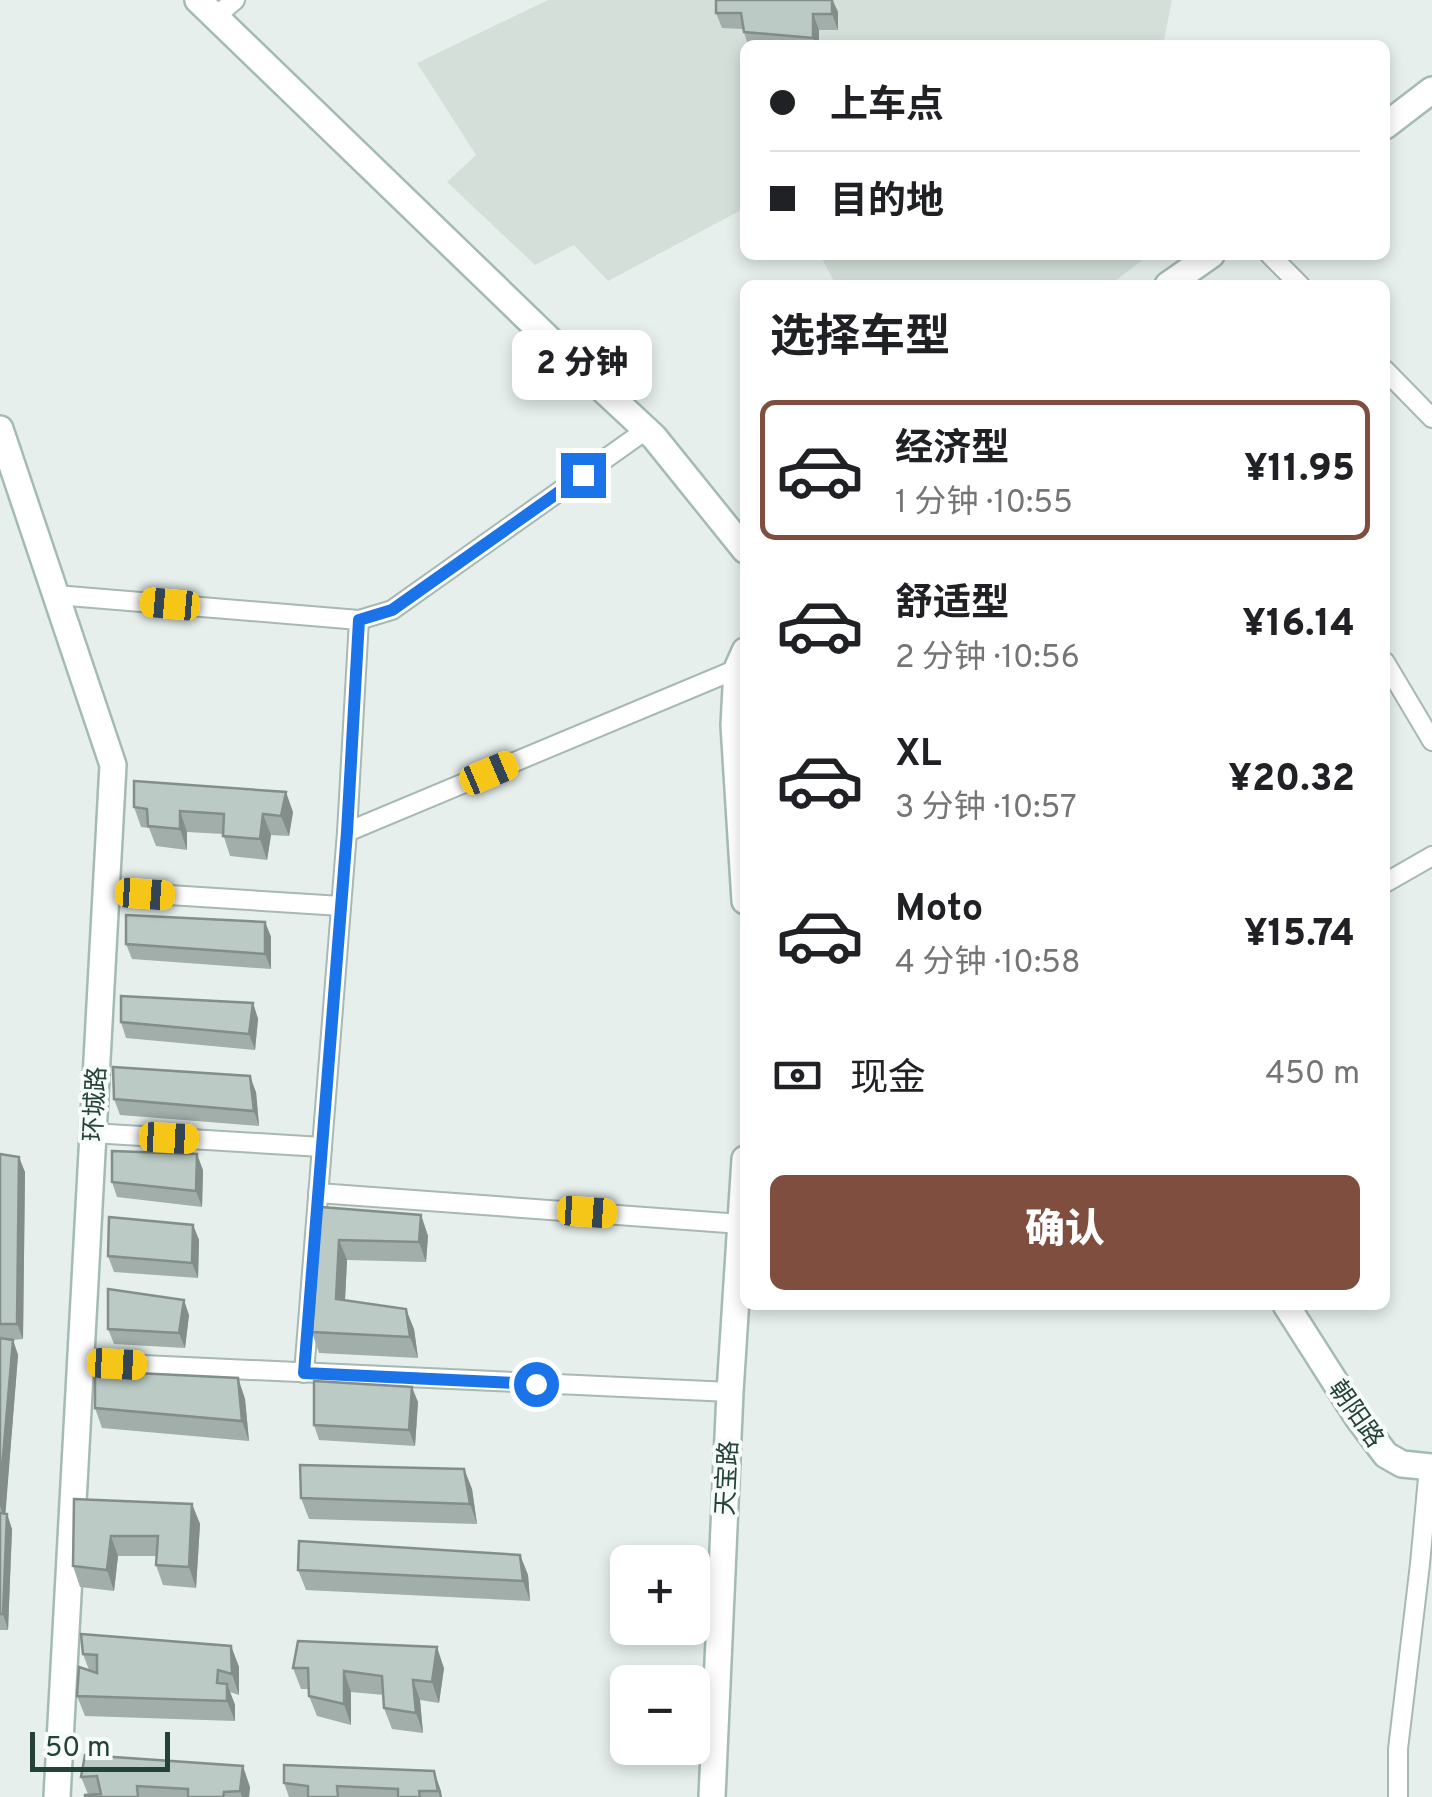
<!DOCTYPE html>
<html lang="zh">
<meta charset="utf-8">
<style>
:root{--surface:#fff;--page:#f2f2f2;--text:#202124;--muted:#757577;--line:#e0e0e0;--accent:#7f4e3f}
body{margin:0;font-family:Overpass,"Noto Sans SC",sans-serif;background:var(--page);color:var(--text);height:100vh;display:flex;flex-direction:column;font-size:38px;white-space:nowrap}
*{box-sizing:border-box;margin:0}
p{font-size:32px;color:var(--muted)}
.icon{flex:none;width:55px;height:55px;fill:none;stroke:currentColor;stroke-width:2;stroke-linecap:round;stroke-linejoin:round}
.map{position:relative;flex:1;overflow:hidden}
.side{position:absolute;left:740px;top:280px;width:650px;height:1030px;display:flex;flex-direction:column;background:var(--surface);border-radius:15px;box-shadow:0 5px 15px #0003}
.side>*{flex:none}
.guide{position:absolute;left:740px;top:40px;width:650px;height:220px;border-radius:15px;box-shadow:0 5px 15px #0003;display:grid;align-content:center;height:220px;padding:0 30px;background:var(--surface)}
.fabs{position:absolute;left:610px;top:1545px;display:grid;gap:20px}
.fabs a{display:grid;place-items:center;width:100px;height:100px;border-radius:15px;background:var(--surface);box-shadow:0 5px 15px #0003;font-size:50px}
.scale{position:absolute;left:30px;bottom:25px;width:140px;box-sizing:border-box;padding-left:10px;border:5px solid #24423a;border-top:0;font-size:28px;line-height:35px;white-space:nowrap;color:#24423a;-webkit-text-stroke:8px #f7fbf9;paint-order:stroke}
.end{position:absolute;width:45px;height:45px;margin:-22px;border:12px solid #1a73e8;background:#fff;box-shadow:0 0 0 5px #fff}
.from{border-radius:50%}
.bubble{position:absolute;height:70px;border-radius:15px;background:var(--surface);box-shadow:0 5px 15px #0003;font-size:32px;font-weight:800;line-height:70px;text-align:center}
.car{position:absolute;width:30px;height:60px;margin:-30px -15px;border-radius:12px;box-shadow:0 0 8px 2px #0007;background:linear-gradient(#f5c518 24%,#345 0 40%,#f5c518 0 76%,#345 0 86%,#f5c518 0)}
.guide b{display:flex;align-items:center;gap:35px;height:95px;font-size:38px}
.guide b+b{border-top:2px solid var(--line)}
.guide i{width:25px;height:25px;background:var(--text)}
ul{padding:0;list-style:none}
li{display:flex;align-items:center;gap:30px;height:140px;margin:0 20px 15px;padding:0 10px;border:5px solid transparent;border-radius:15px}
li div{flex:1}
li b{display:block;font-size:38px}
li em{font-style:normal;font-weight:800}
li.on{border-color:var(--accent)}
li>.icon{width:90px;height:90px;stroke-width:1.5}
h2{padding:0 30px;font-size:45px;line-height:120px}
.pay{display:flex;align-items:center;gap:25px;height:110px;padding:0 30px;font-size:38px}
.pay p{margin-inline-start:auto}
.button{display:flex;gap:20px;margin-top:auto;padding:20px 30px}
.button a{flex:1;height:115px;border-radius:15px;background:var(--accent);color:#fff;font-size:40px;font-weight:800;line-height:115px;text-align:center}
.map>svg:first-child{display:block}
</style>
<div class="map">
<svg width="1432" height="1797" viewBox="0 0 1432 1797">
<rect width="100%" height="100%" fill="#e6efeb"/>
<g fill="#d4dfda">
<polygon points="548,0 1172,0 1163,45 745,45 745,208 608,281 574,245 535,265 447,182 476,155 417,63"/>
<polygon points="820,255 1149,255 1110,285 836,285"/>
</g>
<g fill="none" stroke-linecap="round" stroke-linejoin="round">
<g stroke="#a8b8b2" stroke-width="22">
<g id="street">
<polyline points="216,16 235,0"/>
<polyline points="1270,255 1300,285"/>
<polyline points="1385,370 1432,418"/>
<polyline points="56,595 359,620 392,610 646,430"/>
<polyline points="1385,662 1432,741"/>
<polyline points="347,832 737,669"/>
<polyline points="1385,883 1432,856"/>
<polyline points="106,891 341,906"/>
<polyline points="92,1133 322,1147"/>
<polyline points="318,1193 741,1224"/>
<polyline points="79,1362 730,1392"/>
<polyline points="304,1373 347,832 359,620"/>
<polyline points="1398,1797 1398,1749 1420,1564 1429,1467"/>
</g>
</g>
<g stroke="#a4bbb3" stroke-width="30">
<g id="secondary">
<polyline points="198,0 554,344 654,437 745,550"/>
<polyline points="1385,126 1432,90"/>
<polyline points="1168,285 1211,255"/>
<polyline points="0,429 113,765 57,1797"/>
<polyline points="745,651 737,669 734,725 745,901"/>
<polyline points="1286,1305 1358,1418 1386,1455 1402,1464 1432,1467"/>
<polyline points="712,1797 730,1392 745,1159"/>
</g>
</g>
<use href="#street" stroke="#fff" stroke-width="18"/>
<use href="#secondary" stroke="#fff" stroke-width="25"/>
</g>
<g fill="#a1aea9">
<polygon points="716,0 833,0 838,12 838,30 819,30 819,45 748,45 743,29 722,28 716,13"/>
<polygon points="134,807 293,812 289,836 271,835 267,860 230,856 223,834 187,832 187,850 156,846 149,828 141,827"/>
<polygon points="265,922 271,937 271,969 132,959 126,944"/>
<polygon points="253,1003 258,1019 255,1050 126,1038 121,1022"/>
<polygon points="256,1092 259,1126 120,1115 114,1099"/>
<polygon points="0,1154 25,1172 23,1339 13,1340 18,1355 5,1513 7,1514 12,1529 8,1630 0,1630"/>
<polygon points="203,1170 202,1207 117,1197 112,1182"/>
<polygon points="321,1207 421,1215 428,1236 426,1262 347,1260 345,1300 414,1329 418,1358 319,1353 312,1332"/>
<polygon points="193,1225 199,1240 198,1278 114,1272 108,1256"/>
<polygon points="189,1315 185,1348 114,1344 108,1329"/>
<polygon points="238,1378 245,1399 249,1441 102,1428 95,1408"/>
<polygon points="418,1402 415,1446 319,1440 314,1425"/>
<polygon points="464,1469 472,1489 477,1524 309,1519 301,1498"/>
<polygon points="74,1499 192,1504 200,1524 196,1588 163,1585 156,1565 156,1556 118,1556 114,1591 80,1587 73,1566"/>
<polygon points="520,1555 528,1575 530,1601 306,1590 298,1570"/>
<polygon points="231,1646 239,1667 239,1695 230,1692 235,1705 235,1721 85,1716 77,1696 89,1670 83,1654"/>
<polygon points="293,1668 444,1668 439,1703 420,1700 423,1733 392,1729 384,1708 384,1695 351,1692 351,1725 317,1716 309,1696 309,1689 301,1689"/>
<polygon points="85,1755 250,1787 249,1797 85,1797 88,1794 81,1777"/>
<polygon points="434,1771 442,1797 289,1797 284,1783"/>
</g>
<g fill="#838d89">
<polygon points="832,0 838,12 838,30 832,14"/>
<polygon points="813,14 819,30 819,45 816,45 813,38"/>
<polygon points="286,792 293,812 289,836 281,816"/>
<polygon points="180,811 187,832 187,850 180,829"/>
<polygon points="263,814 271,835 267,860 260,839"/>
<polygon points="265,922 271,937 271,969 265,954"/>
<polygon points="253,1003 258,1019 255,1050 249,1034"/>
<polygon points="250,1076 256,1092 259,1126 254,1111"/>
<polygon points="197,1154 203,1170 202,1207 196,1191"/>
<polygon points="19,1157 25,1172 23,1339 17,1324"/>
<polygon points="421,1215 428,1236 426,1262 419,1242"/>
<polygon points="193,1225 199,1240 198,1278 192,1263"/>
<polygon points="339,1240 347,1260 344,1320 336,1299"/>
<polygon points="184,1300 189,1315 185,1348 179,1333"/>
<polygon points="406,1309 414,1329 418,1358 410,1337"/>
<polygon points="13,1340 18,1355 5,1519 0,1506 0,1492"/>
<polygon points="238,1378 245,1399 249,1441 242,1421"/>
<polygon points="412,1387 418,1402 415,1446 409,1430"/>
<polygon points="464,1469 472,1489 477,1524 470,1504"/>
<polygon points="192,1504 200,1524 196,1588 189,1567"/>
<polygon points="7,1514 12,1529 8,1630 3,1614"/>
<polygon points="111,1536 118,1556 114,1591 107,1570"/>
<polygon points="520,1555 528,1575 530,1601 523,1581"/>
<polygon points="231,1646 239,1667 239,1695 232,1674"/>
<polygon points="437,1647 444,1668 439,1703 432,1682"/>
<polygon points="344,1671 351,1692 351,1725 344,1704"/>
<polygon points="413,1680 420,1700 423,1733 416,1713"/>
<polygon points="227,1684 235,1705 235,1721 227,1701"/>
<polygon points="243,1766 250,1787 249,1797 242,1797 240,1791"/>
<polygon points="434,1771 441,1791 442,1797 440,1797 438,1791"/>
</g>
<g fill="#bbcac4" stroke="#838d89" stroke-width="2.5">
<polygon points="716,0 832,0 832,14 813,14 813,38 744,32 741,13 716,13"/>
<polygon points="134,781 286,792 281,816 263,814 260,839 223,836 224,814 180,811 180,829 148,826 147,809 134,807"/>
<polygon points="126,915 265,922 265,954 126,944"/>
<polygon points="121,996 253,1003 249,1034 121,1022"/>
<polygon points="113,1067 250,1076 254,1111 114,1099"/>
<polygon points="112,1151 197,1154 196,1191 112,1182"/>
<polygon points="0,1154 19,1157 17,1324 0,1324"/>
<polygon points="321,1207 421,1215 419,1242 339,1240 336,1299 406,1309 410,1337 312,1332"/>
<polygon points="109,1217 193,1225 192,1263 108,1256"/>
<polygon points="108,1289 184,1300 179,1333 108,1329"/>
<polygon points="0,1338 13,1340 0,1492"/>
<polygon points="95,1371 238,1378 242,1421 95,1408"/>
<polygon points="314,1381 412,1387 409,1430 314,1425"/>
<polygon points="300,1465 464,1469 470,1504 301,1498"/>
<polygon points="74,1499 192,1504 189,1567 156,1565 158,1536 111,1536 107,1570 73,1566"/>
<polygon points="0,1513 7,1514 3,1614 0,1614"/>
<polygon points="299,1541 520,1555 523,1581 298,1570"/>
<polygon points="81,1634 231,1646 232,1674 218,1670 217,1683 227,1684 227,1701 77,1696 79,1667 97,1673 97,1655 83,1654"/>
<polygon points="298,1641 437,1647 432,1682 413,1680 416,1713 384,1708 382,1676 344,1671 344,1704 309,1696 308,1668 293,1668"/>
<polygon points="85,1755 243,1766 240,1791 224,1792 223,1797 188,1797 188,1789 137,1786 138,1797 85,1797 85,1795 101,1794 97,1776 81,1777"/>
<polygon points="284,1765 434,1771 438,1791 419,1791 420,1797 398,1797 398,1789 337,1786 338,1797 308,1797 308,1786 284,1783"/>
</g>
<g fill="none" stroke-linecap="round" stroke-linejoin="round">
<polyline stroke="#1a73e8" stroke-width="12" points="536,1384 304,1373 347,832 359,620 392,610 583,475"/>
</g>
<g text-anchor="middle" stroke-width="8" stroke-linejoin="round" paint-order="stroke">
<g font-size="25" fill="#24423a" stroke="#f7fbf9">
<text transform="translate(94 1104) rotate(-87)" y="9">环城路</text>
<text transform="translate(1357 1413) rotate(55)" y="9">朝阳路</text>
<text transform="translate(726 1478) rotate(-87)" y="9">天宝路</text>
</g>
</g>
</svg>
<div class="fabs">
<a>+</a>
<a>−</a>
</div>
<div class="scale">50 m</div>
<i class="end from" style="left:536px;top:1384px"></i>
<i class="end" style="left:583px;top:475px"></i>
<div class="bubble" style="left:512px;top:330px;width:140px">2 分钟</div>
<i class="car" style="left:170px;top:604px;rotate:275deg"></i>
<i class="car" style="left:489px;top:773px;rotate:67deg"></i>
<i class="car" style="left:145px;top:894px;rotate:94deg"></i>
<i class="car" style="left:169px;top:1138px;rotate:93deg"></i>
<i class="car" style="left:587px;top:1212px;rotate:94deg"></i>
<i class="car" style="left:117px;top:1364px;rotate:93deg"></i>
<div class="guide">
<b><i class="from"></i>上车点</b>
<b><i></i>目的地</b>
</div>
<section class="side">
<h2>选择车型</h2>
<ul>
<li class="on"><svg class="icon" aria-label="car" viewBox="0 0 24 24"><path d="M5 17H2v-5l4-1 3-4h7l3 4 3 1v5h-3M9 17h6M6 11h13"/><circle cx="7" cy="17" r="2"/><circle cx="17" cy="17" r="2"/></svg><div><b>经济型</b><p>1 分钟 · 10:55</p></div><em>¥11.95</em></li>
<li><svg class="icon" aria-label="car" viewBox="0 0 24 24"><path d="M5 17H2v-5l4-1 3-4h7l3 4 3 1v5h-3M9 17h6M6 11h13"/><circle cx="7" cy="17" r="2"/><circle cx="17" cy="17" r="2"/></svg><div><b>舒适型</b><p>2 分钟 · 10:56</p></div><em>¥16.14</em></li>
<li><svg class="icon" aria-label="car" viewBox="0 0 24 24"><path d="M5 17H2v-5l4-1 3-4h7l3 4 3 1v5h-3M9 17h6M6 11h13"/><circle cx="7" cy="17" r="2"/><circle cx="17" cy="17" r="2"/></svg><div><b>XL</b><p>3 分钟 · 10:57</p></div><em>¥20.32</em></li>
<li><svg class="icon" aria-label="car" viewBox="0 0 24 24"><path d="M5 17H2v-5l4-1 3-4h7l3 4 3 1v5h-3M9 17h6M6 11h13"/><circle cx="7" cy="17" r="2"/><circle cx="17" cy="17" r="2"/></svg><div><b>Moto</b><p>4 分钟 · 10:58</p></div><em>¥15.74</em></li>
</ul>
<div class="pay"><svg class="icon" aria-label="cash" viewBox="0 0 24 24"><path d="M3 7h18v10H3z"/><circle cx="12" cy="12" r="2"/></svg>现金<p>450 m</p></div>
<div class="button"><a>确认</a></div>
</section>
</div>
